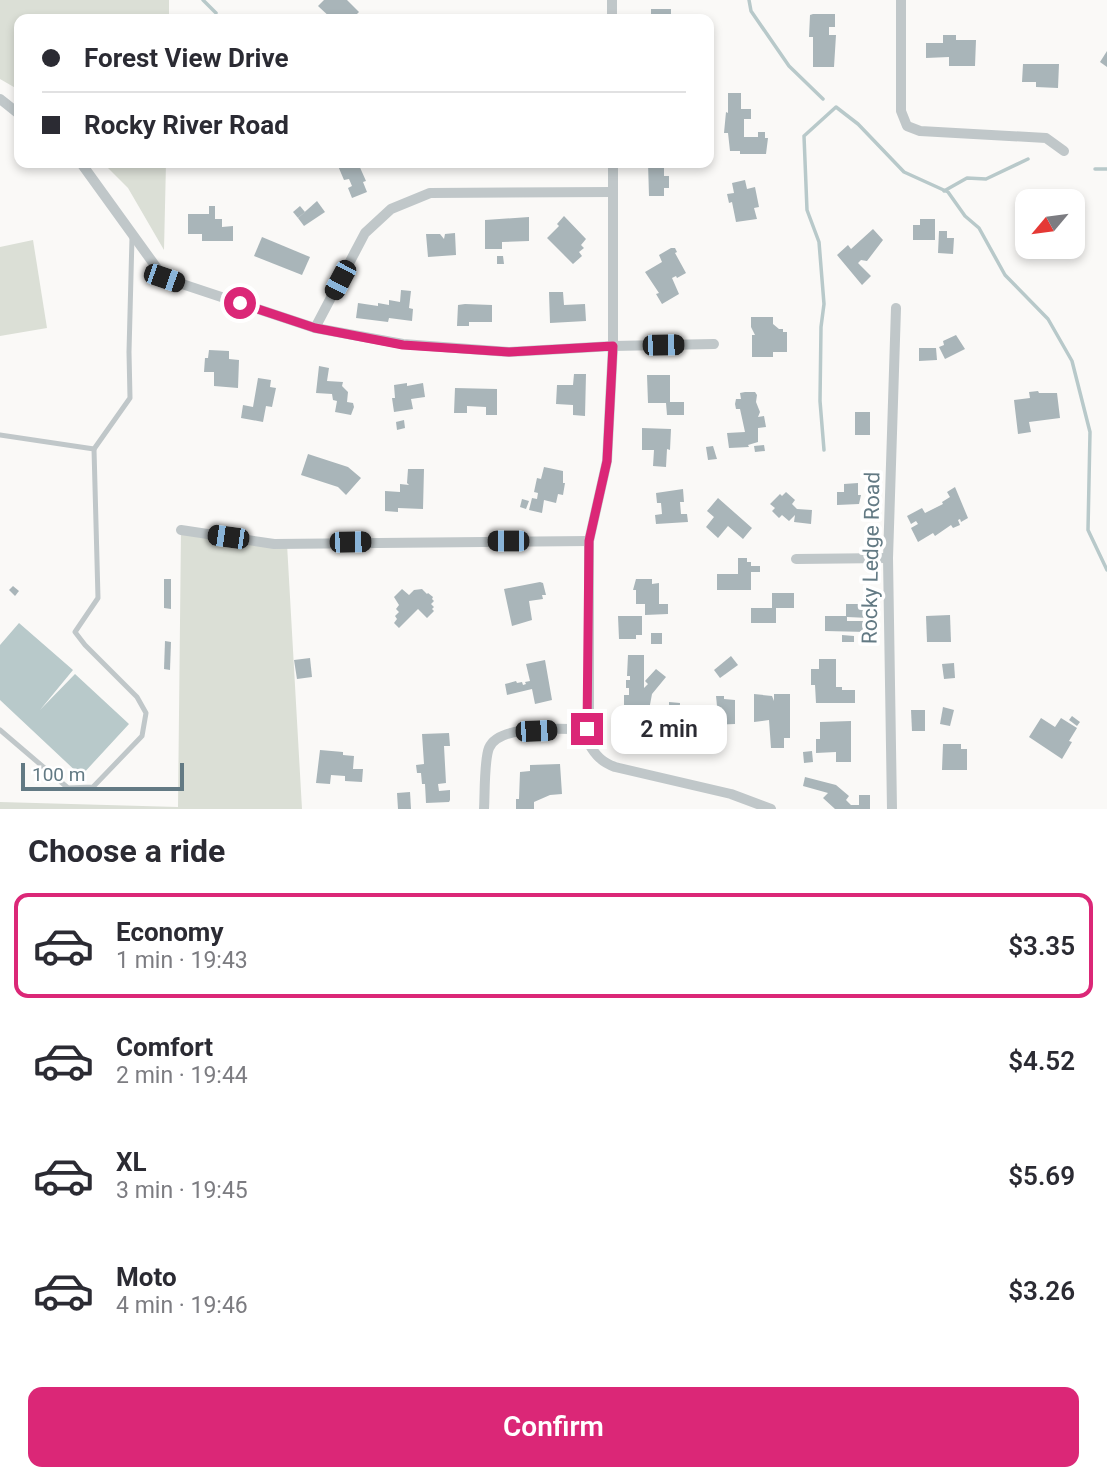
<!DOCTYPE html>
<meta charset="utf-8">
<style>
:root{--surface:#fff;--page:#f7f7f7;--text:#2b2b33;--muted:#7c7c81;--line:#e1e1e2;--accent:#db2777}
body{margin:0;font-family:Roboto,sans-serif;background:var(--page);color:var(--text);height:100vh;display:flex;flex-direction:column;font-size:26px;white-space:nowrap}
*{box-sizing:border-box;margin:0}
p{font-size:23px;color:var(--muted)}
.icon{flex:none;width:38px;height:38px;fill:none;stroke:currentColor;stroke-width:2;stroke-linecap:round;stroke-linejoin:round}
.map{position:relative;height:809px;overflow:hidden}
.sheet{display:flex;flex-direction:column;background:var(--surface);flex:1}
.sheet>*{flex:none}
.banner{position:absolute;left:14px;top:14px;width:700px;height:154px;border-radius:14px;box-shadow:0 4px 10px #0003;display:grid;align-content:center;height:154px;padding:0 28px;background:var(--surface)}
.needle{width:46px;rotate:241deg}
.fabs{position:absolute;left:1015px;top:189px;display:grid;gap:14px}
.fabs a{display:grid;place-items:center;width:70px;height:70px;border-radius:14px;background:var(--surface);box-shadow:0 4px 10px #0003;font-size:35px}
.scale{position:absolute;left:21px;bottom:18px;width:163px;box-sizing:border-box;padding-left:7px;border:4px solid #637a84;border-top:0;font-size:19px;line-height:24px;white-space:nowrap;color:#637a84;-webkit-text-stroke:5px #fff;paint-order:stroke}
.end{position:absolute;width:32px;height:32px;margin:-16px;border:9px solid #db2777;background:#fff;box-shadow:0 0 0 4px #fff}
.from{border-radius:50%}
.bubble{position:absolute;height:49px;border-radius:14px;background:var(--surface);box-shadow:0 4px 10px #0003;font-size:23px;font-weight:600;line-height:49px;text-align:center}
.car{position:absolute;width:21px;height:42px;margin:-21px -10px;border-radius:9px;box-shadow:0 0 5px 2px #0007;background:linear-gradient(#222 24%,#8ab4d8 0 40%,#222 0 76%,#8ab4d8 0 86%,#222 0)}
.banner b{display:flex;align-items:center;gap:24px;height:66px;font-size:26px}
.banner b+b{border-top:2px solid var(--line)}
.banner i{width:18px;height:18px;background:var(--text)}
ul{padding:0;list-style:none}
li{display:flex;align-items:center;gap:21px;height:105px;margin:0 14px 10px;padding:0 14px;border:4px solid transparent;border-radius:14px}
li div{flex:1}
li b{display:block;font-size:26px}
li em{font-style:normal;font-weight:600}
li.on{border-color:var(--accent)}
li>.icon{width:63px;height:63px;stroke-width:1.5}
h2{padding:0 28px;font-size:32px;line-height:84px}
.action{display:flex;gap:14px;margin-top:auto;padding:14px 28px}
.action a{flex:1;height:80px;border-radius:14px;background:var(--accent);color:#fff;font-size:28px;font-weight:600;line-height:80px;text-align:center}
.map>svg:first-child{display:block}
</style>
<div class="map">
<svg width="1107" height="809" viewBox="0 0 1107 809">
<rect width="100%" height="100%" fill="#faf9f7"/>
<g fill="#dbdfd6">
<polygon points="0,0 169,0 169,19 19,19 19,90 0,79"/>
<polygon points="103,163 166,163 164,250 128,188"/>
<polygon points="33,240 47,328 0,336 0,247"/>
<polygon points="181,530 287,544 302,809 0,809 0,802 178,807"/>
</g>
<polygon fill="#b8c9ca" points="19,623 73,670 40,710 75,674 129,724 81,776 0,700 0,645"/>
<g fill="none" stroke-linecap="round" stroke-linejoin="round">
<g stroke="#b8c9ca" stroke-width="3.5">
<polyline points="203,0 216,13"/>
<polyline points="749,0 751,11 789,66 823,99"/>
<polyline points="1095,169 1107,169"/>
<polyline points="944,191 967,178 986,179 1028,159"/>
<polyline points="824,450 820,401 821,327 824,304 819,242 807,210 804,136 836,107 858,124 904,172 948,192 965,216 979,228 1005,275 1048,319 1072,361 1090,432 1088,530 1107,570"/>
</g>
</g>
<g fill="#a9b5b9">
<polygon points="324,0 347,0 359,12 352,19 332,19 318,6"/>
<rect x="651" y="9" width="20" height="10"/>
<polygon points="813,14 835,14 835,27 829,27 829,35 836,35 834,67 813,67 813,37 809,37 810,15"/>
<polygon points="943,35 956,35 956,40 976,40 975,66 949,66 949,57 926,58 926,43 943,43"/>
<polygon points="1107,51 1107,67 1100,62"/>
<polygon points="1023,64 1059,64 1058,88 1036,87 1036,82 1022,82"/>
<polygon points="728,93 741,93 741,109 751,109 751,119 744,119 744,137 758,137 758,132 765,132 765,138 768,138 766,154 740,154 740,151 730,151 728,133 724,133 726,112 728,113"/>
<polygon points="347,163 358,163 366,181 363,182 367,192 352,198 348,188 352,186 349,179 344,180 338,166"/>
<polygon points="648,163 664,163 664,176 669,176 669,188 664,188 664,196 649,196"/>
<polygon points="745,180 747,189 755,187 759,207 754,208 757,219 736,222 732,202 729,203 727,194 734,193 732,183"/>
<polygon points="317,201 325,212 304,226 298,218"/>
<polygon points="209,206 215,206 215,219 222,219 222,227 233,226 233,241 202,241 202,234 188,234 188,214 209,214"/>
<polygon points="300,206 305,212 298,218 293,212"/>
<polygon points="564,216 586,239 581,245 584,248 579,252 582,256 573,264 547,238 559,226 557,224"/>
<polygon points="529,217 529,241 502,242 502,249 485,249 485,220"/>
<polygon points="920,219 935,219 935,240 913,240 913,225 920,225"/>
<polygon points="873,229 883,240 867,261 861,260 858,263 871,276 862,285 837,255 848,245 851,249"/>
<polygon points="939,231 947,231 947,238 954,238 953,254 938,253"/>
<polygon points="455,233 456,255 428,257 426,234 440,234 444,239 445,234"/>
<polygon points="262,237 310,257 302,275 254,256"/>
<polygon points="671,248 675,248 677,252 675,253 686,273 677,278 676,276 672,278 679,294 662,304 656,294 659,293 645,272 662,262 659,255"/>
<polygon points="497,256 503,256 504,264 497,264"/>
<polygon points="401,290 411,291 409,308 413,309 412,321 389,318 388,322 356,318 358,303 378,306 378,303 389,305 389,300 400,302"/>
<polygon points="549,292 563,292 564,305 585,304 586,321 550,323"/>
<polygon points="465,304 492,305 492,322 469,322 469,326 457,326 458,305"/>
<polygon points="751,317 773,317 773,324 779,329 783,329 783,332 787,332 787,352 773,352 773,357 752,357 752,335 755,335 751,327"/>
<polygon points="956,335 965,349 945,359 939,347 944,345 943,341"/>
<polygon points="919,348 936,348 937,360 919,361"/>
<polygon points="209,350 229,351 229,359 239,360 238,388 214,386 214,372 204,372 205,358 208,358"/>
<polygon points="319,366 329,368 327,381 343,382 342,386 348,392 347,402 353,403 354,407 351,415 335,412 337,401 333,400 332,394 316,393"/>
<polygon points="574,374 586,374 585,416 573,415 573,405 556,404 557,385 573,385"/>
<polygon points="647,375 670,375 670,402 684,402 684,415 667,415 666,403 648,403"/>
<polygon points="258,378 271,380 270,387 276,388 272,407 266,406 263,422 241,418 243,405 253,407"/>
<polygon points="407,383 407,386 423,383 425,397 411,399 413,409 394,412 392,398 395,398 394,385"/>
<polygon points="455,388 497,389 497,415 486,415 486,407 467,406 467,413 454,413"/>
<polygon points="1038,391 1039,393 1057,393 1060,418 1029,422 1031,432 1018,434 1014,400 1030,398 1029,392"/>
<polygon points="745,392 755,392 757,395 756,402 760,412 758,417 764,416 766,427 758,428 758,442 748,445 749,447 729,448 727,433 745,432 740,409 736,409 735,404 736,399 741,399 740,393"/>
<rect x="855" y="412" width="15" height="23"/>
<polygon points="404,420 405,428 397,430 396,422"/>
<polygon points="642,428 671,429 670,450 667,449 666,467 653,466 654,450 642,450"/>
<polygon points="764,445 765,451 755,452 754,446"/>
<polygon points="713,446 717,459 708,460 706,447"/>
<polygon points="308,454 348,467 361,478 346,495 338,487 301,475"/>
<polygon points="544,467 563,471 563,483 565,483 563,495 558,494 556,503 544,500 542,513 529,510 532,498 537,499 538,493 534,492 537,478 541,479"/>
<polygon points="408,469 424,469 423,509 398,508 398,512 385,511 385,491 400,492 400,484 409,485 407,483"/>
<polygon points="858,483 858,495 861,495 859,504 837,505 837,492 844,492 844,484"/>
<polygon points="955,487 968,518 961,522 960,519 958,520 960,525 953,528 951,525 935,536 933,533 918,542 911,528 918,524 916,521 911,524 907,516 922,508 925,513 943,504 942,502 950,497 947,492"/>
<polygon points="683,489 684,502 680,502 681,514 687,514 688,522 656,524 655,515 662,514 661,503 657,503 656,493"/>
<polygon points="786,492 795,500 792,504 797,509 812,510 811,524 794,522 795,515 789,521 782,515 779,518 772,511 775,508 770,504 780,494 782,496"/>
<polygon points="718,498 752,528 743,539 728,526 718,538 706,527 714,517 707,511"/>
<polygon points="522,499 529,501 526,509 520,507"/>
<polygon points="738,558 747,558 747,562 751,562 751,566 760,566 760,572 751,572 751,590 717,590 717,574 738,574"/>
<polygon points="164,579 171,579 171,609 164,608"/>
<polygon points="636,579 652,579 652,584 659,583 659,604 668,604 668,614 645,615 645,604 636,604 636,590 633,590"/>
<polygon points="540,582 543,583 546,595 542,595 543,599 529,601 532,620 512,626 504,589"/>
<polygon points="13,586 19,591 15,596 9,590"/>
<polygon points="402,589 409,595 414,590 422,589 427,594 428,593 433,597 432,599 434,601 431,604 434,607 432,609 434,611 427,618 418,609 399,628 394,623 397,619 395,616 399,612 396,609 399,605 394,597"/>
<polygon points="772,593 794,593 794,608 776,608 776,623 751,623 751,608 772,608"/>
<polygon points="846,604 870,604 869,618 847,617 847,621 867,621 867,632 825,631 825,616 846,616"/>
<polygon points="950,615 951,642 927,642 926,616"/>
<polygon points="618,616 642,616 642,635 636,635 636,639 619,639"/>
<rect x="651" y="633" width="11" height="11"/>
<polygon points="842,635 854,636 854,642 842,642"/>
<polygon points="165,641 171,642 170,670 164,669"/>
<polygon points="628,655 644,655 644,688 648,684 645,681 656,669 666,677 652,694 649,710 644,710 650,715 669,717 669,702 680,703 679,728 649,728 646,731 634,719 643,710 630,710 630,705 624,705 624,695 629,695 629,688 626,688 626,680 630,680 630,676 627,676"/>
<polygon points="731,656 738,665 720,678 714,670"/>
<polygon points="310,658 312,677 297,679 294,660"/>
<polygon points="819,659 836,659 836,687 842,687 842,690 855,690 855,703 816,703 815,685 811,685 811,669 819,669"/>
<polygon points="545,660 552,700 535,704 532,689 507,695 505,684 516,681 517,683 522,682 523,685 526,684 525,682 530,681 526,664"/>
<polygon points="954,663 955,678 944,679 942,664"/>
<polygon points="754,694 772,696 774,701 774,694 790,694 790,738 784,738 784,748 771,748 769,720 754,722"/>
<polygon points="716,696 724,696 724,699 735,700 735,724 710,725 709,706 717,706"/>
<polygon points="943,707 954,710 950,726 940,724"/>
<polygon points="911,710 925,710 925,731 912,731"/>
<polygon points="1072,716 1080,722 1077,726 1069,720"/>
<polygon points="1041,718 1055,727 1061,718 1077,728 1069,741 1072,742 1062,759 1029,737"/>
<polygon points="851,721 851,762 836,762 836,752 816,753 816,739 820,739 820,722"/>
<polygon points="449,733 450,746 444,746 446,783 438,784 439,791 450,790 450,800 449,802 426,803 425,784 422,784 421,773 417,773 416,765 424,764 422,734"/>
<polygon points="943,744 961,744 961,749 967,749 967,770 942,770"/>
<polygon points="320,750 343,752 343,755 354,756 353,769 363,769 362,782 345,781 345,776 331,775 330,784 316,783"/>
<polygon points="812,751 813,762 804,763 803,752"/>
<polygon points="560,764 562,794 550,795 534,802 534,809 516,809 516,799 519,799 520,772 530,771 530,765"/>
<polygon points="805,777 836,785 849,796 846,800 851,805 859,805 859,795 870,795 870,809 835,809 823,798 828,793 803,786"/>
<polygon points="410,792 411,809 398,809 397,793"/>
</g>
<g fill="none" stroke-linecap="round" stroke-linejoin="round">
<g stroke="#c0c7c9" stroke-width="5">
<polyline points="0,435 94,449 98,598 75,632 85,645 137,697 146,713 142,736 93,787 68,788 0,730"/>
<polyline points="94,449 130,398 129,352 132,237"/>
</g>
<g stroke="#c0c7c9" stroke-width="10">
<polyline points="901,0 901,111 907,126 920,131 1046,138 1064,151"/>
<polyline points="612,19 612,0"/>
<polyline points="0,99 19,114"/>
<polyline points="81,163 164,278 315,328 403,344 509,352 613,346 714,344"/>
<path d="M613,163V346L607,461L589,541V744C596,756 602,762 615,767L731,794L771,809"/>
<polyline points="315,328 365,233 391,209 430,193 613,192"/>
<polyline points="181,530 274,544 589,541"/>
<polyline points="796,559 888,558"/>
<path d="M484,809C485,794 484,760 489,748C499,723 563,730 587,729"/>
<polyline points="892,809 888,558 896,308"/>
</g>
</g>
<g fill="none" stroke-linecap="round" stroke-linejoin="round">
<polyline stroke="#db2777" stroke-width="9" points="240,303 315,328 403,345 509,352 613,346 607,461 589,541 587,729"/>
</g>
<g text-anchor="middle" stroke-width="7" stroke-linejoin="round" paint-order="stroke">
<g font-size="21" fill="#637a84" stroke="#fff">
<text transform="translate(871 558) rotate(-89)" y="7">Rocky Ledge Road</text>
</g>
</g>
</svg>
<div class="fabs">
<a><svg class="needle" viewBox="-14 -14 28 28"><path d="M0-13l5 13h-10z" fill="#e53935"/><path d="M0 13l5-13h-10z" fill="#7c7c81"/></svg></a>
</div>
<div class="scale">100 m</div>
<i class="end from" style="left:240px;top:303px"></i>
<i class="end" style="left:587px;top:729px"></i>
<div class="bubble" style="left:611px;top:705px;width:116px">2 min</div>
<i class="car" style="left:164px;top:278px;rotate:109deg"></i>
<i class="car" style="left:340px;top:280px;rotate:208deg"></i>
<i class="car" style="left:663px;top:345px;rotate:89deg"></i>
<i class="car" style="left:228px;top:537px;rotate:278deg"></i>
<i class="car" style="left:508px;top:541px;rotate:270deg"></i>
<i class="car" style="left:350px;top:542px;rotate:89deg"></i>
<i class="car" style="left:536px;top:731px;rotate:88deg"></i>
<div class="banner">
<b><i class="from"></i>Forest View Drive</b>
<b><i></i>Rocky River Road</b>
</div>
</div>
<section class="sheet">
<h2>Choose a ride</h2>
<ul>
<li class="on"><svg class="icon" aria-label="car" viewBox="0 0 24 24"><path d="M5 17H2v-5l4-1 3-4h7l3 4 3 1v5h-3M9 17h6M6 11h13"/><circle cx="7" cy="17" r="2"/><circle cx="17" cy="17" r="2"/></svg><div><b>Economy</b><p>1 min · 19:43</p></div><em>$3.35</em></li>
<li><svg class="icon" aria-label="car" viewBox="0 0 24 24"><path d="M5 17H2v-5l4-1 3-4h7l3 4 3 1v5h-3M9 17h6M6 11h13"/><circle cx="7" cy="17" r="2"/><circle cx="17" cy="17" r="2"/></svg><div><b>Comfort</b><p>2 min · 19:44</p></div><em>$4.52</em></li>
<li><svg class="icon" aria-label="car" viewBox="0 0 24 24"><path d="M5 17H2v-5l4-1 3-4h7l3 4 3 1v5h-3M9 17h6M6 11h13"/><circle cx="7" cy="17" r="2"/><circle cx="17" cy="17" r="2"/></svg><div><b>XL</b><p>3 min · 19:45</p></div><em>$5.69</em></li>
<li><svg class="icon" aria-label="car" viewBox="0 0 24 24"><path d="M5 17H2v-5l4-1 3-4h7l3 4 3 1v5h-3M9 17h6M6 11h13"/><circle cx="7" cy="17" r="2"/><circle cx="17" cy="17" r="2"/></svg><div><b>Moto</b><p>4 min · 19:46</p></div><em>$3.26</em></li>
</ul>
<div class="action"><a>Confirm</a></div>
</section>
